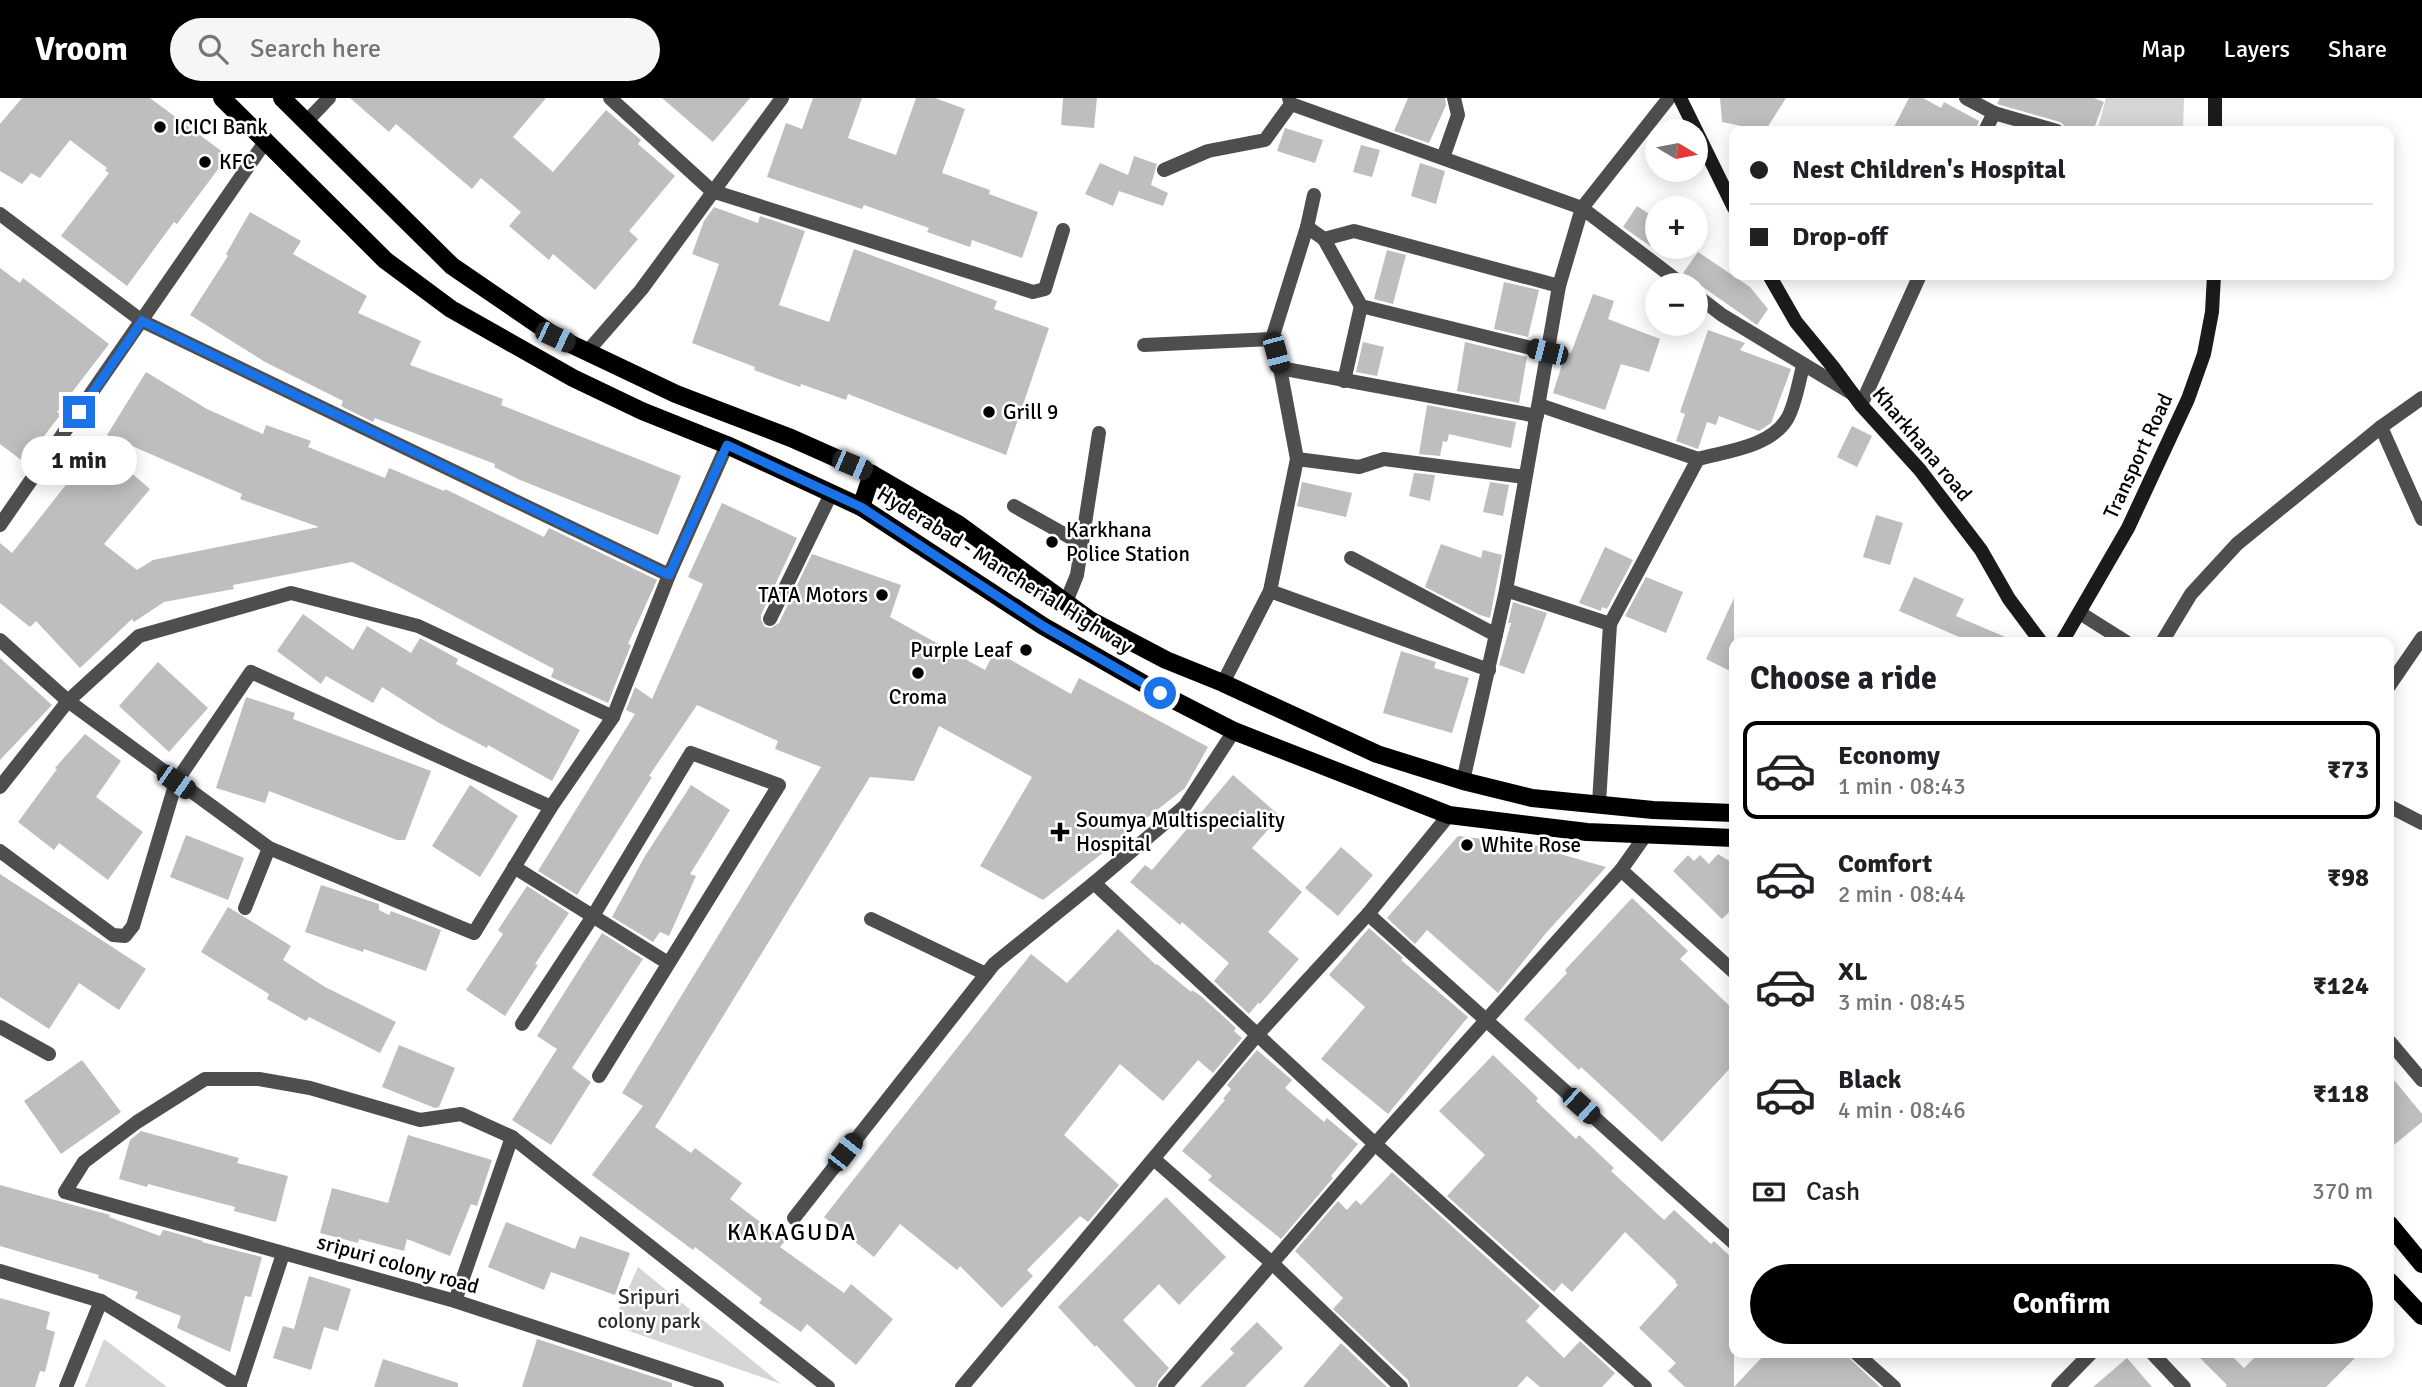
<!DOCTYPE html>
<meta charset="utf-8">
<style>
:root{--surface:#fff;--page:#f6f6f6;--text:#202124;--muted:#757577;--line:#e0e0e0;--accent:#000}
body{margin:0;font-family:Signika,sans-serif;background:var(--page);color:var(--text);height:100vh;display:flex;flex-direction:column;font-size:26px;white-space:nowrap}
*{box-sizing:border-box;margin:0}
p{font-size:23px;color:var(--muted)}
.icon{flex:none;width:38px;height:38px;fill:none;stroke:currentColor;stroke-width:2;stroke-linecap:round;stroke-linejoin:round}
.map{position:relative;flex:1;overflow:hidden}
.side{position:absolute;left:1729px;top:539px;width:665px;height:721px;display:flex;flex-direction:column;background:var(--surface);border-radius:14px;box-shadow:0 4px 18px #0003}
.side>*{flex:none}
.top-card{position:absolute;left:1729px;top:28px;width:665px;height:154px;border-radius:14px;box-shadow:0 4px 18px #0003;display:grid;align-content:center;height:154px;padding:0 21px;background:var(--surface)}
.needle{width:46px;rotate:100deg}
.fabs{position:absolute;left:1645px;top:21px;display:grid;gap:14px}
.fabs a{display:grid;place-items:center;width:63px;height:63px;border-radius:50%;background:var(--surface);box-shadow:0 4px 18px #0003;font-size:35px}
.end{position:absolute;width:32px;height:32px;margin:-16px;border:9px solid #1a73e8;background:#fff;box-shadow:0 0 0 4px #fff}
.from{border-radius:50%}
.bubble{position:absolute;height:49px;border-radius:24px;background:var(--surface);box-shadow:0 4px 18px #0003;font-size:23px;font-weight:800;line-height:49px;text-align:center}
.car{position:absolute;width:21px;height:42px;margin:-21px -10px;border-radius:9px;box-shadow:0 0 5px 2px #0007;background:linear-gradient(#222 24%,#8ab4d8 0 40%,#222 0 76%,#8ab4d8 0 86%,#222 0)}
.top-card b{display:flex;align-items:center;gap:24px;height:66px;font-size:26px}
.top-card b+b{border-top:2px solid var(--line)}
.top-card i{width:18px;height:18px;background:var(--text)}
ul{padding:0;list-style:none}
li{display:flex;align-items:center;gap:21px;height:98px;margin:0 14px 10px;padding:0 7px;border:4px solid transparent;border-radius:14px}
li div{flex:1}
li b{display:block;font-size:26px}
li em{font-style:normal;font-weight:800}
li.on{border-color:var(--accent)}
li>.icon{width:63px;height:63px;stroke-width:1.5}
h2{padding:0 21px;font-size:32px;line-height:84px}
.pay{display:flex;align-items:center;gap:18px;height:77px;padding:0 21px;font-size:26px}
.pay p{margin-inline-start:auto}
.cta{display:flex;gap:14px;margin-top:auto;padding:14px 21px}
.cta a{flex:1;height:80px;border-radius:42px;background:var(--accent);color:#fff;font-size:28px;font-weight:800;line-height:80px;text-align:center}
header{display:flex;align-items:center;gap:42px;box-sizing:border-box;height:98px;padding:0 35px;background:var(--accent);color:#fff}
header strong{font-size:33px}
nav{display:flex;gap:38px;margin-inline-start:auto;font-size:24px}
.search{width:490px;height:63px;background:var(--page);display:flex;align-items:center;gap:18px;box-sizing:border-box;padding:0 24px;border-radius:38px;color:var(--muted);font-size:26px}
.map>svg:first-child{display:block}
</style>
<header>
<strong>Vroom</strong>
<div class="search"><svg class="icon" aria-label="search" viewBox="0 0 24 24"><circle cx="10" cy="10" r="6"/><path d="M15 15l6 6"/></svg>Search here</div>
<nav><a>Map</a><a>Layers</a><a>Share</a></nav>
</header>
<div class="map">
<svg width="2422" height="1289" viewBox="0 0 2422 1289">
<rect width="100%" height="100%" fill="#fff"/>
<g fill="#d5d5d5">
<polygon points="2106,0 2184,0 2183,33 2097,33"/>
<polygon points="638,1169 781,1286 612,1227"/>
<polygon points="104,1241 167,1289 85,1289"/>
</g>
<g fill="#bebebe">
<polygon points="22,0 150,0 228,58 177,126 174,124 127,188 61,138 109,75 105,72 107,70 70,42 40,80 31,75 22,86 0,73 0,26"/>
<polygon points="350,0 546,0 513,39 553,74 606,12 641,42 638,46 675,78 629,133 638,141 595,192 553,156 549,162 509,128 521,114 481,80 472,91 396,26 389,34"/>
<polygon points="662,0 750,0 713,44"/>
<polygon points="813,0 862,0 848,40 896,57 916,0 935,0 965,11 942,75 990,92 989,96 1038,114 1022,160 972,142 970,149 927,134 929,130 864,107 862,111 767,79 786,25 802,31"/>
<polygon points="1063,0 1097,0 1094,30 1061,27"/>
<polygon points="1408,0 1445,0 1446,7 1429,45 1394,33"/>
<polygon points="1720,0 1786,0 1765,33 1722,24"/>
<polygon points="1909,0 1923,0 1941,10 1944,4 1979,23 1975,33 1892,33"/>
<polygon points="2000,0 2094,0 2104,4 2093,33 2066,33 2064,27 2060,24 1997,6"/>
<polygon points="1285,30 1323,42 1315,65 1277,53"/>
<polygon points="1361,47 1380,52 1372,79 1353,74"/>
<polygon points="1134,58 1157,66 1151,87 1168,95 1163,108 1119,93 1113,108 1085,96 1100,65 1128,77"/>
<polygon points="1420,65 1445,73 1436,106 1411,98"/>
<polygon points="1637,108 1657,121 1657,136 1650,148 1623,129"/>
<polygon points="714,109 758,125 760,118 805,133 779,207 829,224 854,151 997,203 994,211 1049,230 1006,357 848,296 846,302 801,286 800,289 754,272 755,269 692,245 719,166 692,156 704,123"/>
<polygon points="250,114 301,143 293,156 367,198 358,215 421,243 410,267 503,301 501,307 681,378 658,437 520,382 494,369 495,366 375,320 373,324 341,308 343,303 265,264 190,217 228,158 226,156"/>
<polygon points="1387,152 1406,157 1393,206 1374,201"/>
<polygon points="1698,154 1750,189 1768,211 1757,227 1683,175"/>
<polygon points="0,170 20,185 23,180 109,246 57,314 61,316 24,364 0,346"/>
<polygon points="1504,184 1539,192 1528,239 1494,231"/>
<polygon points="1593,196 1614,203 1608,221 1660,241 1649,274 1621,266 1605,312 1553,295 1566,254 1571,255"/>
<polygon points="1708,232 1745,245 1740,252 1791,271 1771,325 1759,333 1719,318 1716,327 1707,324 1698,351 1676,343 1685,316 1680,314"/>
<polygon points="1363,244 1384,249 1377,278 1356,274"/>
<polygon points="1465,244 1527,259 1519,305 1457,293"/>
<polygon points="146,274 207,311 263,336 266,327 311,343 308,349 385,380 389,370 444,393 445,391 544,439 549,430 657,482 628,546 631,547 608,605 551,579 554,571 352,464 233,487 234,491 164,504 134,524 132,521 80,570 36,523 30,529 0,505 0,445 12,455 69,383 64,379 94,343 150,391 104,446 137,472 153,462 319,429 240,401 242,396 107,337"/>
<polygon points="1427,307 1516,324 1511,350 1449,336 1447,344 1443,343 1440,358 1419,356"/>
<polygon points="1852,328 1872,338 1857,369 1837,359"/>
<polygon points="1414,375 1435,377 1430,403 1409,398"/>
<polygon points="1302,384 1352,395 1346,419 1297,408"/>
<polygon points="1490,384 1509,387 1503,418 1483,414"/>
<polygon points="722,405 797,440 761,517 761,522 765,529 771,530 779,525 812,456 901,487 890,519 985,572 995,553 1071,596 1079,580 1208,649 1185,690 1043,802 980,768 1032,679 939,628 914,683 870,679 655,1029 691,1055 695,1050 742,1085 730,1101 785,1143 780,1149 844,1195 851,1186 893,1221 856,1267 807,1226 801,1234 759,1205 762,1201 695,1149 693,1152 592,1077 643,1008 622,995 821,669 775,651 778,643 697,607 649,678 652,679 577,797 538,773 635,616 626,612 635,589 652,601 703,486 688,479"/>
<polygon points="1876,417 1903,425 1890,467 1863,459"/>
<polygon points="1441,446 1481,460 1483,452 1502,457 1490,520 1480,517 1425,489"/>
<polygon points="1605,449 1633,462 1607,511 1602,509 1601,513 1579,505"/>
<polygon points="1646,479 1683,494 1666,535 1625,518"/>
<polygon points="1914,479 1964,501 1956,518 2017,544 1971,544 1899,513"/>
<polygon points="1734,500 1734,575 1706,561"/>
<polygon points="1513,504 1547,515 1524,576 1499,567 1511,525 1508,525"/>
<polygon points="303,516 353,552 367,528 411,555 420,540 458,561 456,566 580,632 552,683 488,647 487,650 439,625 382,589 373,605 326,578 321,586 277,553"/>
<polygon points="1401,553 1436,564 1434,570 1469,580 1452,635 1383,615"/>
<polygon points="0,560 52,607 0,662"/>
<polygon points="158,564 208,610 169,654 119,608"/>
<polygon points="246,599 295,615 293,621 431,673 405,742 397,742 269,693 265,705 216,690"/>
<polygon points="85,636 121,663 96,699 143,734 108,782 59,745 54,752 18,724 57,671 55,670"/>
<polygon points="1233,677 1280,718 1252,750 1302,794 1268,834 1299,861 1260,906 1258,905 1249,916 1214,883 1229,865 1182,824 1180,827 1130,784 1145,767 1152,772"/>
<polygon points="470,687 518,718 480,779 432,748"/>
<polygon points="691,687 730,712 690,776 696,778 669,838 660,834 653,844 612,819 645,758"/>
<polygon points="186,737 244,760 228,802 170,779"/>
<polygon points="1458,738 1549,749 1546,752 1606,769 1546,835 1498,895 1427,832 1415,846 1387,820"/>
<polygon points="1341,749 1373,777 1338,818 1305,790"/>
<polygon points="1718,756 1734,766 1734,809 1722,821 1673,773 1688,757 1694,763 1700,757 1709,766"/>
<polygon points="0,776 146,871 119,912 79,885 49,931 0,899"/>
<polygon points="321,787 379,806 379,812 389,817 391,813 441,832 426,873 364,851 363,854 305,834"/>
<polygon points="527,788 569,815 535,866 538,867 505,918 466,892 503,836 498,832"/>
<polygon points="1632,800 1688,853 1680,861 1734,912 1734,966 1662,1044 1581,969 1579,972 1524,921 1567,875 1565,872"/>
<polygon points="228,809 291,848 283,862 325,889 396,924 380,955 309,919 306,923 267,901 269,896 201,854"/>
<polygon points="1369,830 1403,860 1401,862 1468,919 1388,1016 1321,961 1365,909 1329,877"/>
<polygon points="1118,831 1156,867 1157,866 1191,894 1192,892 1201,898 1236,930 1234,933 1242,940 1213,975 1198,962 1163,1003 1120,966 1064,1037 1119,1087 1088,1124 1080,1118 1027,1172 1033,1178 1002,1210 960,1168 957,1172 900,1126 874,1159 824,1119 1031,856 1067,885"/>
<polygon points="602,835 643,861 572,970 591,984 551,1047 512,1022 557,951 537,938"/>
<polygon points="399,947 455,970 439,1009 435,1010 382,989"/>
<polygon points="1257,952 1292,982 1285,990 1324,1024 1327,1020 1358,1046 1331,1078 1333,1080 1281,1141 1208,1082 1212,1078 1182,1053 1225,1002 1223,1001 1231,991 1227,987"/>
<polygon points="1493,957 1538,1000 1536,1003 1576,1041 1579,1037 1614,1070 1611,1073 1664,1122 1674,1112 1711,1146 1714,1143 1734,1162 1734,1289 1766,1255 1844,1255 1880,1289 1685,1289 1668,1273 1676,1265 1639,1230 1678,1187 1675,1184 1676,1183 1625,1134 1572,1194 1562,1185 1554,1194 1447,1098 1485,1057 1439,1013"/>
<polygon points="82,962 121,1014 61,1056 24,1003"/>
<polygon points="2389,976 2422,1016 2422,1024 2389,1051"/>
<polygon points="141,1033 239,1060 237,1065 288,1078 276,1124 234,1113 235,1109 148,1086 147,1089 119,1081 130,1042"/>
<polygon points="408,1037 492,1062 477,1108 471,1106 450,1158 407,1141 404,1153 359,1141 358,1145 320,1135 332,1090 388,1105"/>
<polygon points="1392,1074 1540,1208 1526,1223 1564,1260 1580,1243 1615,1275 1602,1289 1540,1289 1527,1278 1517,1289 1410,1289 1408,1282 1333,1211 1343,1200 1295,1153 1338,1103 1347,1112 1356,1102 1361,1107"/>
<polygon points="0,1087 110,1117 109,1119 160,1138 163,1132 168,1133 203,1143 202,1144 262,1159 251,1199 245,1198 230,1254 177,1230 181,1218 135,1200 138,1194 98,1180 99,1177 0,1148"/>
<polygon points="1166,1099 1226,1159 1179,1207 1159,1186 1123,1222 1169,1270 1158,1283 1156,1289 1136,1289 1096,1247 1095,1249 1058,1209"/>
<polygon points="506,1124 575,1151 580,1138 630,1155 615,1197 551,1174 544,1192 488,1169"/>
<polygon points="309,1178 351,1191 338,1233 324,1229 311,1272 273,1260 283,1228 294,1231"/>
<polygon points="0,1200 50,1214 46,1231 55,1234 45,1274 40,1273 35,1289 0,1289"/>
<polygon points="1257,1224 1283,1250 1245,1289 1200,1289 1234,1255 1230,1251"/>
<polygon points="537,1241 672,1285 672,1289 522,1289"/>
<polygon points="1341,1245 1387,1289 1303,1289"/>
<polygon points="2195,1255 2229,1255 2244,1270 2259,1255 2360,1255 2326,1289 2225,1289 2227,1287"/>
<polygon points="2127,1260 2152,1289 2093,1289"/>
<polygon points="383,1261 458,1285 458,1289 374,1289"/>
</g>
<g fill="none" stroke-linecap="round" stroke-linejoin="round">
<g stroke="#4e4e4e" stroke-width="14">
<polyline points="2381,329 2422,421"/>
<polyline points="1014,408 1082,446"/>
<polyline points="1066,504 1077,477 1099,335"/>
<polyline points="2080,515 2126,544"/>
<polyline points="2162,544 2191,496 2237,446 2381,329 2422,300"/>
<polyline points="2389,588 2422,540"/>
<polyline points="2389,708 2422,725"/>
<polyline points="514,769 668,865"/>
<polyline points="871,821 986,876"/>
<polyline points="522,926 593,818 691,655 779,687 599,978"/>
</g>
<g stroke="#4e4e4e" stroke-width="14">
<polyline points="610,0 712,93 1033,194 1045,191 1063,132"/>
<polyline points="1289,0 1291,6 1582,110 1683,187"/>
<polyline points="1966,0 1994,15"/>
<polyline points="306,24 329,0"/>
<polyline points="1985,33 1994,15 2057,33"/>
<polyline points="1443,60 1458,17 1454,0"/>
<polyline points="1164,72 1208,53 1265,42 1291,6"/>
<polyline points="1314,97 1307,129 1324,141 1354,133 1559,188"/>
<polyline points="0,116 142,223 669,477"/>
<polyline points="1324,141 1361,208 1547,254"/>
<polyline points="1696,197 1722,217 1853,296"/>
<polyline points="1144,247 1272,241"/>
<polyline points="587,254 641,192 782,0"/>
<polyline points="1280,270 1537,318"/>
<polyline points="1344,283 1361,208"/>
<polyline points="1539,307 1698,361 1610,526 1599,705"/>
<polyline points="1861,307 1920,177"/>
<polyline points="1297,361 1359,369 1384,361 1525,379"/>
<path d="M1698,361C1727,353 1770,349 1787,321C1795,308 1799,283 1803,268"/>
<polyline points="0,427 265,44"/>
<polyline points="1351,460 1496,537"/>
<polyline points="1506,492 1610,526"/>
<polyline points="1270,493 1489,572"/>
<polyline points="770,521 832,394"/>
<polyline points="0,542 68,603 269,750 474,835 551,709 613,619 669,477 727,347"/>
<polyline points="1223,585 1270,493 1297,361 1280,270 1272,241 1307,129"/>
<polyline points="1463,683 1506,492 1559,188 1582,110 1669,0"/>
<polyline points="0,689 68,603 139,538 291,495 418,528 613,619"/>
<polyline points="0,753 113,837 125,838 133,828 176,684 251,574 551,709"/>
<polyline points="1621,772 1734,874"/>
<polyline points="1094,785 1375,1046 1645,1289"/>
<polyline points="245,810 269,750"/>
<polyline points="1368,816 1734,1145"/>
<polyline points="0,929 49,956"/>
<polyline points="2389,943 2422,982"/>
<polyline points="1155,1062 1272,1165 1401,1289"/>
<polyline points="794,1120 994,866 1094,785 1185,708 1234,633"/>
<polyline points="0,1173 101,1203 240,1289"/>
<polyline points="455,1203 512,1039"/>
<polyline points="1856,1255 1894,1289"/>
<polyline points="2152,1255 2184,1289"/>
<polyline points="66,1289 101,1203"/>
<polyline points="239,1289 283,1156"/>
<polyline points="717,1289 455,1203 65,1094 84,1064 137,1024 205,981 259,981 310,990 420,1022 461,1016 512,1039 828,1289"/>
<polyline points="962,1289 1257,937 1368,816 1449,717"/>
<polyline points="1165,1289 1375,1046 1621,772 1645,738"/>
<polyline points="2058,1289 2091,1255"/>
</g>
<g stroke="#1b1b1b" stroke-width="14">
<polyline points="1680,0 1734,110"/>
<polyline points="2215,0 2215,33"/>
<polyline points="1769,177 1796,224 1833,269 1861,307 1920,372 1981,452 2009,501 2041,544"/>
<polyline points="2062,544 2128,430 2188,301 2204,256 2212,214 2214,177"/>
</g>
<g stroke="#000" stroke-width="18">
<polyline points="222,0 385,162 451,211 573,280 642,313 727,347 861,409 1043,528 1160,595 1234,633 1449,717 1587,734 1734,740"/>
<polyline points="282,0 452,168 556,239 676,296 791,340 872,376 958,426 1090,522 1166,562 1223,585 1377,656 1463,683 1532,700 1653,712 1734,715"/>
<polyline points="861,409 872,376"/>
<polyline points="2389,1126 2422,1166"/>
<polyline points="2389,1183 2422,1218"/>
</g>
</g>
<g fill="none" stroke-linecap="round" stroke-linejoin="round">
<polyline stroke="#1a73e8" stroke-width="9" points="79,314 142,223 669,477 727,347 861,409 1043,528 1160,595"/>
</g>
<g fill="#000" stroke="#fff" stroke-width="2.5">
<circle cx="160" cy="29" r="7"/>
<circle cx="205" cy="64" r="7"/>
<circle cx="989" cy="314" r="7"/>
<circle cx="1052" cy="444" r="7"/>
<circle cx="882" cy="497" r="7"/>
<circle cx="1026" cy="552" r="7"/>
<circle cx="918" cy="575" r="7"/>
<path d="M1056.5 723.5h7v7h7v7h-7v7h-7v-7h-7v-7h7z"/>
<circle cx="1467" cy="747" r="7"/>
</g>
<g text-anchor="middle" stroke-width="5" stroke-linejoin="round" paint-order="stroke">
<g font-size="21" fill="#000" stroke="#fff" text-anchor="start">
<text x="174" y="36">ICICI Bank</text>
<text x="219" y="71">KFC</text>
<text x="1003" y="321">Grill 9</text>
<text x="1066" y="439">Karkhana<tspan x="1066" dy="24">Police Station</tspan></text>
<text x="868" y="504" text-anchor="end">TATA Motors</text>
<text x="1012" y="559" text-anchor="end">Purple Leaf</text>
<text x="918" y="606" text-anchor="middle">Croma</text>
<text x="1076" y="729">Soumya Multispeciality<tspan x="1076" dy="24">Hospital</tspan></text>
<text x="1481" y="754">White Rose</text>
</g>
<g font-size="21" fill="#000" stroke="#fff">
<text transform="translate(1922 346) rotate(50)" y="7">Kharkhana road</text>
<text transform="translate(2138 358) rotate(-65)" y="7">Transport Road</text>
<text transform="translate(1005 472) rotate(32)" y="7">Hyderabad - Mancherial Highway</text>
<text transform="translate(398 1166) rotate(16)" y="7">sripuri colony road</text>
</g>
<g font-size="21" fill="#2c2c2c" stroke="#fff">
<text x="649" y="1206">Sripuri<tspan x="649" dy="24">colony park</tspan></text>
</g>
<g font-size="23" letter-spacing="2" fill="#000" stroke="#fff">
<text x="792" y="1142">KAKAGUDA</text>
</g>
</g>
</svg>
<div class="fabs">
<a><svg class="needle" viewBox="-14 -14 28 28"><path d="M0-13l5 13h-10z" fill="#e53935"/><path d="M0 13l5-13h-10z" fill="#757577"/></svg></a>
<a>+</a>
<a>−</a>
</div>
<i class="end from" style="left:1160px;top:595px"></i>
<i class="end" style="left:79px;top:314px"></i>
<div class="bubble" style="left:21px;top:338px;width:116px">1 min</div>
<i class="car" style="left:555px;top:239px;rotate:115deg"></i>
<i class="car" style="left:1547px;top:254px;rotate:284deg"></i>
<i class="car" style="left:1276px;top:255px;rotate:165deg"></i>
<i class="car" style="left:852px;top:367px;rotate:113deg"></i>
<i class="car" style="left:176px;top:684px;rotate:125deg"></i>
<i class="car" style="left:1581px;top:1008px;rotate:132deg"></i>
<i class="car" style="left:845px;top:1054px;rotate:38deg"></i>
<div class="top-card">
<b><i class="from"></i>Nest Children's Hospital</b>
<b><i></i>Drop-off</b>
</div>
<section class="side">
<h2>Choose a ride</h2>
<ul>
<li class="on"><svg class="icon" aria-label="car" viewBox="0 0 24 24"><path d="M5 17H2v-5l4-1 3-4h7l3 4 3 1v5h-3M9 17h6M6 11h13"/><circle cx="7" cy="17" r="2"/><circle cx="17" cy="17" r="2"/></svg><div><b>Economy</b><p>1 min · 08:43</p></div><em>₹73</em></li>
<li><svg class="icon" aria-label="car" viewBox="0 0 24 24"><path d="M5 17H2v-5l4-1 3-4h7l3 4 3 1v5h-3M9 17h6M6 11h13"/><circle cx="7" cy="17" r="2"/><circle cx="17" cy="17" r="2"/></svg><div><b>Comfort</b><p>2 min · 08:44</p></div><em>₹98</em></li>
<li><svg class="icon" aria-label="car" viewBox="0 0 24 24"><path d="M5 17H2v-5l4-1 3-4h7l3 4 3 1v5h-3M9 17h6M6 11h13"/><circle cx="7" cy="17" r="2"/><circle cx="17" cy="17" r="2"/></svg><div><b>XL</b><p>3 min · 08:45</p></div><em>₹124</em></li>
<li><svg class="icon" aria-label="car" viewBox="0 0 24 24"><path d="M5 17H2v-5l4-1 3-4h7l3 4 3 1v5h-3M9 17h6M6 11h13"/><circle cx="7" cy="17" r="2"/><circle cx="17" cy="17" r="2"/></svg><div><b>Black</b><p>4 min · 08:46</p></div><em>₹118</em></li>
</ul>
<div class="pay"><svg class="icon" aria-label="cash" viewBox="0 0 24 24"><path d="M3 7h18v10H3z"/><circle cx="12" cy="12" r="2"/></svg>Cash<p>370 m</p></div>
<div class="cta"><a>Confirm</a></div>
</section>
</div>
